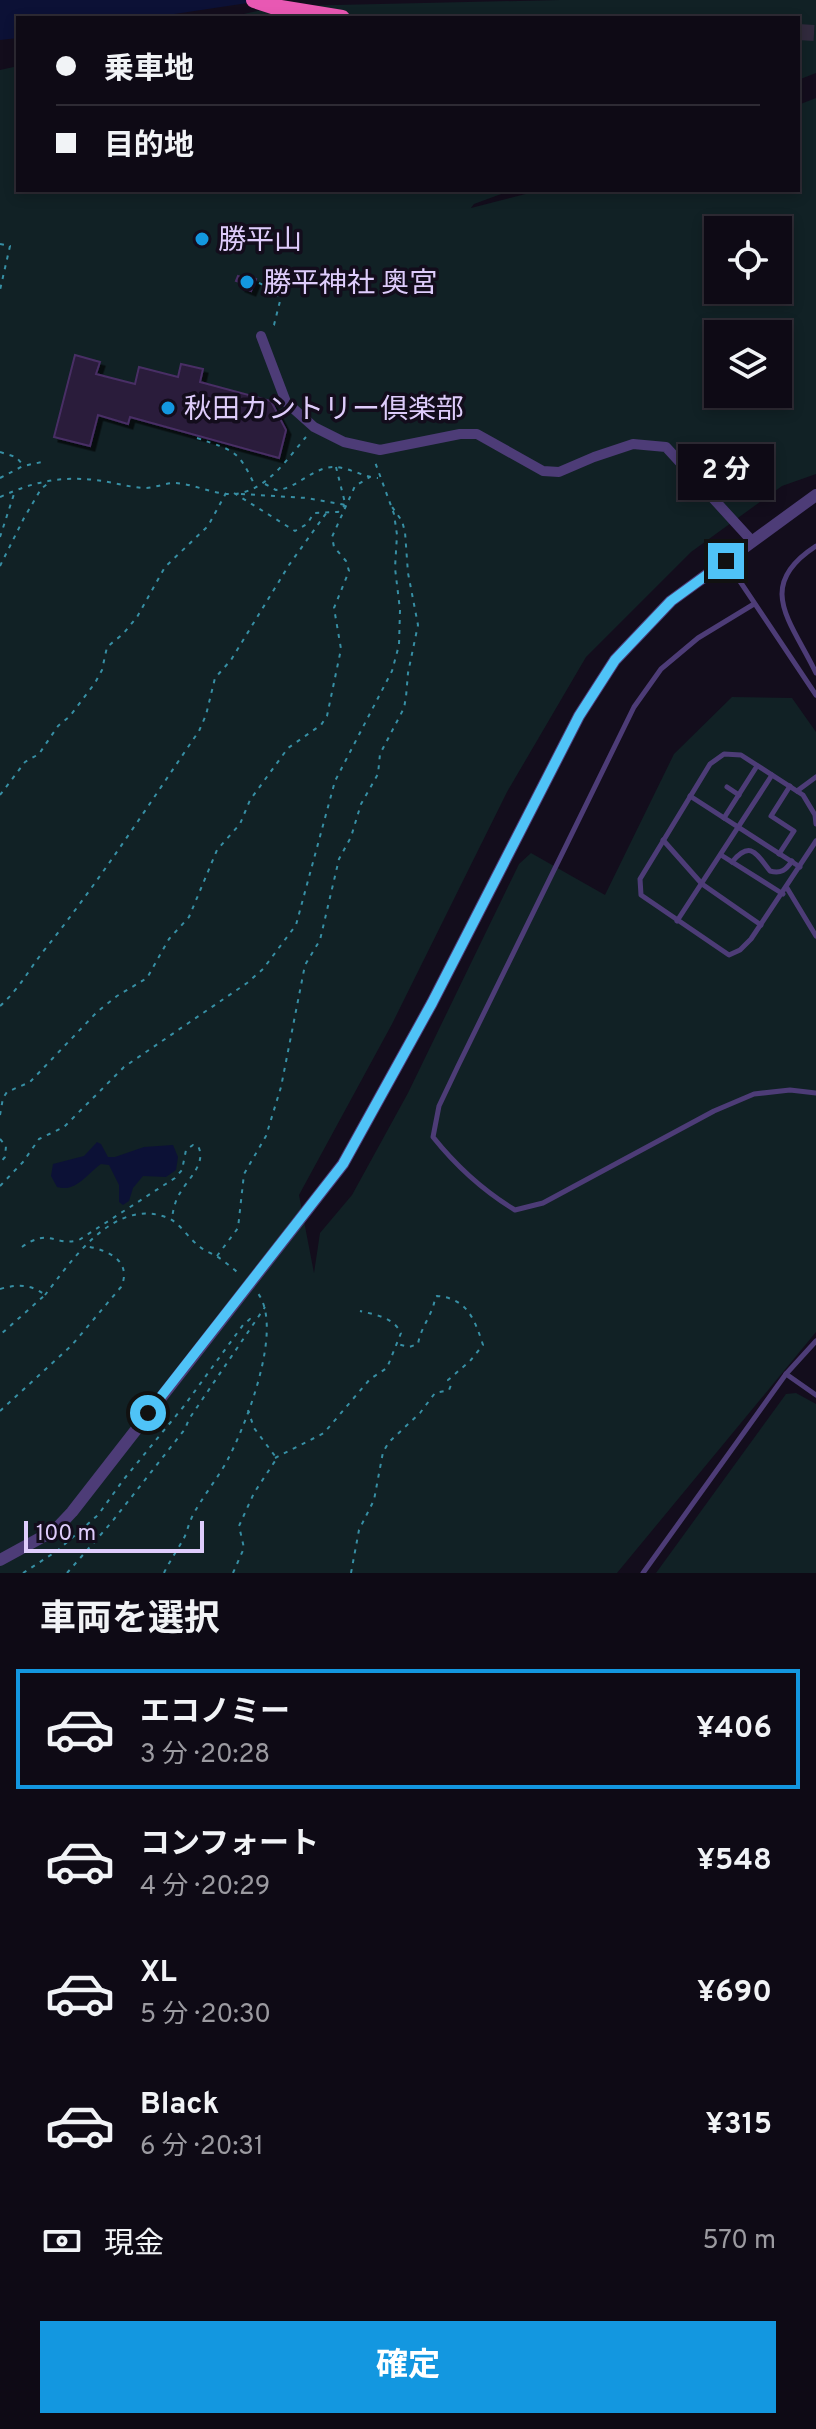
<!DOCTYPE html>
<html lang="ja">
<meta charset="utf-8">
<style>
:root{--surface:#0e0a15;--page:#1c1822;--text:#f1f3f6;--muted:#9b9aa0;--line:#2e2b34;--accent:#1397e0}
body{margin:0;font-family:Overpass,"Noto Sans JP",sans-serif;background:var(--page);color:var(--text);height:100vh;display:flex;flex-direction:column;font-size:30px;white-space:nowrap}
*{box-sizing:border-box;margin:0}
p{font-size:26px;color:var(--muted)}
.icon{flex:none;width:44px;height:44px;fill:none;stroke:currentColor;stroke-width:2;stroke-linecap:round;stroke-linejoin:round}
.map{position:relative;height:1573px;overflow:hidden}
.sheet{display:flex;flex-direction:column;background:var(--surface);flex:1}
.sheet>*{flex:none}
.guide{position:absolute;left:16px;top:16px;width:784px;height:176px;border-radius:0px;box-shadow:0 4px 12px #0003,0 0 0 2px var(--line);display:grid;align-content:center;height:176px;padding:0 40px;background:var(--surface)}
.controls{position:absolute;left:704px;top:216px;display:grid;gap:16px}
.controls a{display:grid;place-items:center;width:88px;height:88px;border-radius:0px;background:var(--surface);box-shadow:0 4px 12px #0003,0 0 0 2px var(--line);font-size:40px}
.scale{position:absolute;left:24px;bottom:20px;width:180px;box-sizing:border-box;padding-left:8px;border:4px solid #deccfb;border-top:0;font-size:22px;line-height:28px;white-space:nowrap;color:#deccfb;-webkit-text-stroke:6px #130d1c;paint-order:stroke}
.end{position:absolute;width:36px;height:36px;margin:-18px;border:10px solid #4fc3f7;background:#111;box-shadow:0 0 0 4px #111}
.from{border-radius:50%}
.bubble{position:absolute;height:56px;border-radius:0px;background:var(--surface);box-shadow:0 4px 12px #0003,0 0 0 2px var(--line);font-size:26px;font-weight:700;line-height:56px;text-align:center}
.guide b{display:flex;align-items:center;gap:28px;height:76px;font-size:30px}
.guide b+b{border-top:2px solid var(--line)}
.guide i{width:20px;height:20px;background:var(--text)}
ul{padding:0;list-style:none}
li{display:flex;align-items:center;gap:24px;height:120px;margin:0 16px 12px;padding:0 24px;border:4px solid transparent;border-radius:0px}
li div{flex:1}
li b{display:block;font-size:30px}
li em{font-style:normal;font-weight:700}
li.on{border-color:var(--accent)}
li>.icon{width:72px;height:72px;stroke-width:1.5}
h2{padding:0 40px;font-size:36px;line-height:96px}
.pay{display:flex;align-items:center;gap:20px;height:88px;padding:0 40px;font-size:30px}
.pay p{margin-inline-start:auto}
.cta{display:flex;gap:16px;margin-top:auto;padding:16px 40px}
.cta a{flex:1;height:92px;border-radius:0px;background:var(--accent);color:#fff;font-size:32px;font-weight:700;line-height:92px;text-align:center}
.map>svg:first-child{display:block}
</style>
<div class="map">
<svg width="816" height="1573" viewBox="0 0 816 1573">
<defs>
<filter id="shadow"><feDropShadow dx="4.5" dy="4.5" stdDeviation="0" flood-color="#0009"/></filter>
</defs>
<rect width="100%" height="100%" fill="#130d1c"/>
<g fill="#112125" fill-rule="evenodd">
<polygon points="560,0 816,0 816,73 798,80 798,18 226,18 275,7 293,6"/>
<path d="M18,66V190H512L474,204L471,208L541,190H798V105L816,98V474L782,486L691,552L586,657L507,792L392,1024L299,1195L314,1273L320,1233L352,1195L408,1093L519,864L531,853L605,895L674,754L732,697L792,698L816,732V1332L617,1573H0V70ZM718,230H778V290H718ZM718,334H778V394H718Z"/>
<polygon points="796,1393 816,1404 816,1573 656,1573 786,1394"/>
</g>
<g fill="#0c1136">
<polygon points="0,0 267,0 148,18 18,18 18,38 0,40"/>
<path d="M97,1142L101,1144L108,1157H115L144,1147L173,1145L178,1157L176,1170L166,1177L143,1176L133,1188L129,1201L123,1205L119,1202V1185L109,1165L101,1164C88,1173 76,1193 57,1187L51,1176L53,1164L84,1156Z"/>
</g>
<g fill="#2a1b3b" stroke="#482f65" stroke-width="2" filter="url(#shadow)">
<polygon points="245,275 256,279 251,291 241,287 242,283 236,281 238,276 244,278"/>
<polygon points="75,355 100,362 96,374 135,384 139,367 178,377 181,364 203,369 200,382 271,401 286,430 279,458 130,417 128,424 98,415 90,446 54,437"/>
</g>
<g fill="none" stroke-linecap="round" stroke-linejoin="round">
<polyline stroke="#312a3d" stroke-width="16" stroke-dasharray="16 8" stroke-linecap="butt" points="798,32 816,33"/>
<g stroke="#378fa4" stroke-width="2" stroke-dasharray="4 6" stroke-linecap="butt">
<polyline points="0,244 10,246 0,290"/>
<polyline points="259,283 274,290 280,301 274,325 270,328"/>
<path d="M197,438C234,451 238,449 255,486"/>
<polyline points="0,452 16,457 23,465"/>
<polyline points="336,467 345,503"/>
<polyline points="0,478 23,466 42,462"/>
<path d="M265,484L276,490L283,489C298,485 310,472 326,468C342,463 361,477 378,478"/>
<polyline points="234,493 295,531 307,524 314,513 338,512 345,505"/>
<polyline points="241,494 307,498 346,505"/>
<path d="M0,497C33,482 59,476 96,480C112,482 128,487 144,488C155,488 165,483 175,483C197,484 219,498 241,493C270,486 288,458 306,437"/>
<polyline points="0,537 15,491"/>
<polyline points="0,566 24,518 41,489 51,481"/>
<polyline points="0,795 25,762 39,754 58,726 70,716 95,683 102,670 107,647 123,634 137,617 165,567 208,526 226,493"/>
<path d="M0,1006C22,986 28,970 46,948C101,879 149,804 199,731L206,715L215,678L231,660L289,565L327,512"/>
<polyline points="0,1115 3,1098 7,1092 30,1082 97,1012 117,996 147,978 169,939 189,917 217,850 240,824 250,800 288,748 321,725 327,716 341,649 334,608 349,571 346,561 334,547 332,537 355,486 370,477"/>
<polyline points="0,1139 6,1146 5,1157 0,1163"/>
<polyline points="0,1186 23,1162 39,1139 64,1127 124,1067 247,983 263,969 296,925 335,781 392,671 399,645 400,610 395,568 397,535 394,514 375,462"/>
<path d="M22,1247C50,1227 55,1247 79,1240L175,1178L182,1170L186,1150L193,1145L198,1146C207,1163 188,1179 180,1193C175,1201 173,1210 172,1219"/>
<polyline points="217,1256 238,1228 244,1174 266,1136 281,1087 305,965 320,940 339,859 351,837 361,804 378,774 380,754 404,708 406,697 408,673 418,625 408,573 405,532 402,521 390,504"/>
<path d="M0,1289C17,1284 31,1284 45,1295L0,1335"/>
<path d="M45,1295C72,1260 115,1196 168,1218C180,1223 189,1239 200,1247C205,1251 211,1253 216,1256C225,1261 233,1269 241,1275"/>
<path d="M0,1411L72,1345L121,1287C133,1261 107,1249 84,1246"/>
<path d="M275,1458L324,1433L370,1379L387,1368L401,1333C393,1317 376,1315 360,1311"/>
<polyline points="23,1573 57,1551 98,1515 124,1479 184,1406 243,1325 250,1319 253,1321"/>
<polyline points="67,1573 111,1523 185,1429 189,1419 265,1307"/>
<path d="M164,1573C170,1560 179,1548 185,1536C188,1528 190,1520 194,1513C204,1495 217,1479 227,1461C246,1425 285,1327 257,1292"/>
<polyline points="233,1573 244,1548 239,1526 254,1493 275,1461 275,1456 254,1428 248,1410"/>
<path d="M351,1573L359,1530L374,1500L383,1452L389,1442L420,1413L435,1393L449,1390L451,1385L448,1380L470,1361L483,1345C475,1320 467,1298 437,1296L435,1297C434,1313 421,1326 418,1344L409,1347L397,1344"/>
</g>
<g stroke="#4d3c77" stroke-width="5">
<path d="M816,546C754,586 791,621 816,673"/>
<polyline points="727,562 816,695"/>
<path d="M754,604L698,638L661,669L634,707L458,1066L439,1106L433,1137C457,1167 482,1190 515,1210L543,1203L714,1111L754,1094L790,1090L816,1093"/>
<polyline points="727,787 739,795"/>
<polyline points="797,791 816,777"/>
<polyline points="690,796 800,867"/>
<polyline points="724,818 757,766"/>
<polyline points="816,824 815,815 803,795 741,755 724,754 710,764 640,879 641,895 729,955 740,950 751,939 816,841"/>
<polyline points="663,840 702,884 761,925"/>
<polyline points="779,854 794,831 771,816 790,786"/>
<polyline points="721,855 783,894"/>
<path d="M732,862C751,839 757,855 770,871C781,874 786,870 792,861"/>
<polyline points="787,888 816,936"/>
<polyline points="677,921 772,775"/>
<polyline points="786,1374 816,1395"/>
<polyline points="643,1573 786,1374 816,1341"/>
</g>
<polyline stroke="#4d3c77" stroke-width="10" points="261,336 286,402 314,427 344,442 380,450 460,434 477,434 543,471 559,472 594,457 633,444 666,447 752,541"/>
<polyline stroke="#4d3c77" stroke-width="12" points="0,1560 55,1530 72,1512 343,1164 432,1003 579,716 615,660 671,601 816,495"/>
<polyline stroke="#e858b3" stroke-width="16" points="254,0 275,7 342,18"/>
</g>
<g fill="none" stroke-linecap="round" stroke-linejoin="round">
<polyline stroke="#4fc3f7" stroke-width="10" points="148,1413 343,1164 432,1003 579,716 615,660 671,601 726,561"/>
</g>
<g fill="#1397e0" stroke="#130d1c" stroke-width="3">
<circle cx="202" cy="239" r="8"/>
<circle cx="247" cy="282" r="8"/>
<circle cx="168" cy="408" r="8"/>
</g>
<g text-anchor="middle" stroke-width="7" stroke-linejoin="round" paint-order="stroke">
<g font-size="28" fill="#deccfb" stroke="#130d1c" text-anchor="start">
<text x="218" y="249">勝平山</text>
<text x="263" y="292">勝平神社 奥宮</text>
<text x="184" y="418">秋田カントリー倶楽部</text>
</g>
</g>
</svg>
<div class="controls">
<a><svg class="icon" aria-label="locate" viewBox="0 0 24 24"><circle cx="12" cy="12" r="6"/><path d="M12 2v4M12 18v4M2 12h4M18 12h4"/></svg></a>
<a><svg class="icon" aria-label="layers" viewBox="0 0 24 24"><path d="M12 4l9 5-9 5-9-5zM3 14l9 5 9-5"/></svg></a>
</div>
<div class="scale">100 m</div>
<i class="end from" style="left:148px;top:1413px"></i>
<i class="end" style="left:726px;top:561px"></i>
<div class="bubble" style="left:678px;top:444px;width:96px">2 分</div>
<div class="guide">
<b><i class="from"></i>乗車地</b>
<b><i></i>目的地</b>
</div>
</div>
<section class="sheet">
<h2>車両を選択</h2>
<ul>
<li class="on"><svg class="icon" aria-label="car" viewBox="0 0 24 24"><path d="M5 17H2v-5l4-1 3-4h7l3 4 3 1v5h-3M9 17h6M6 11h13"/><circle cx="7" cy="17" r="2"/><circle cx="17" cy="17" r="2"/></svg><div><b>エコノミー</b><p>3 分 · 20:28</p></div><em>¥406</em></li>
<li><svg class="icon" aria-label="car" viewBox="0 0 24 24"><path d="M5 17H2v-5l4-1 3-4h7l3 4 3 1v5h-3M9 17h6M6 11h13"/><circle cx="7" cy="17" r="2"/><circle cx="17" cy="17" r="2"/></svg><div><b>コンフォート</b><p>4 分 · 20:29</p></div><em>¥548</em></li>
<li><svg class="icon" aria-label="car" viewBox="0 0 24 24"><path d="M5 17H2v-5l4-1 3-4h7l3 4 3 1v5h-3M9 17h6M6 11h13"/><circle cx="7" cy="17" r="2"/><circle cx="17" cy="17" r="2"/></svg><div><b>XL</b><p>5 分 · 20:30</p></div><em>¥690</em></li>
<li><svg class="icon" aria-label="car" viewBox="0 0 24 24"><path d="M5 17H2v-5l4-1 3-4h7l3 4 3 1v5h-3M9 17h6M6 11h13"/><circle cx="7" cy="17" r="2"/><circle cx="17" cy="17" r="2"/></svg><div><b>Black</b><p>6 分 · 20:31</p></div><em>¥315</em></li>
</ul>
<div class="pay"><svg class="icon" aria-label="cash" viewBox="0 0 24 24"><path d="M3 7h18v10H3z"/><circle cx="12" cy="12" r="2"/></svg>現金<p>570 m</p></div>
<div class="cta"><a>確定</a></div>
</section>
